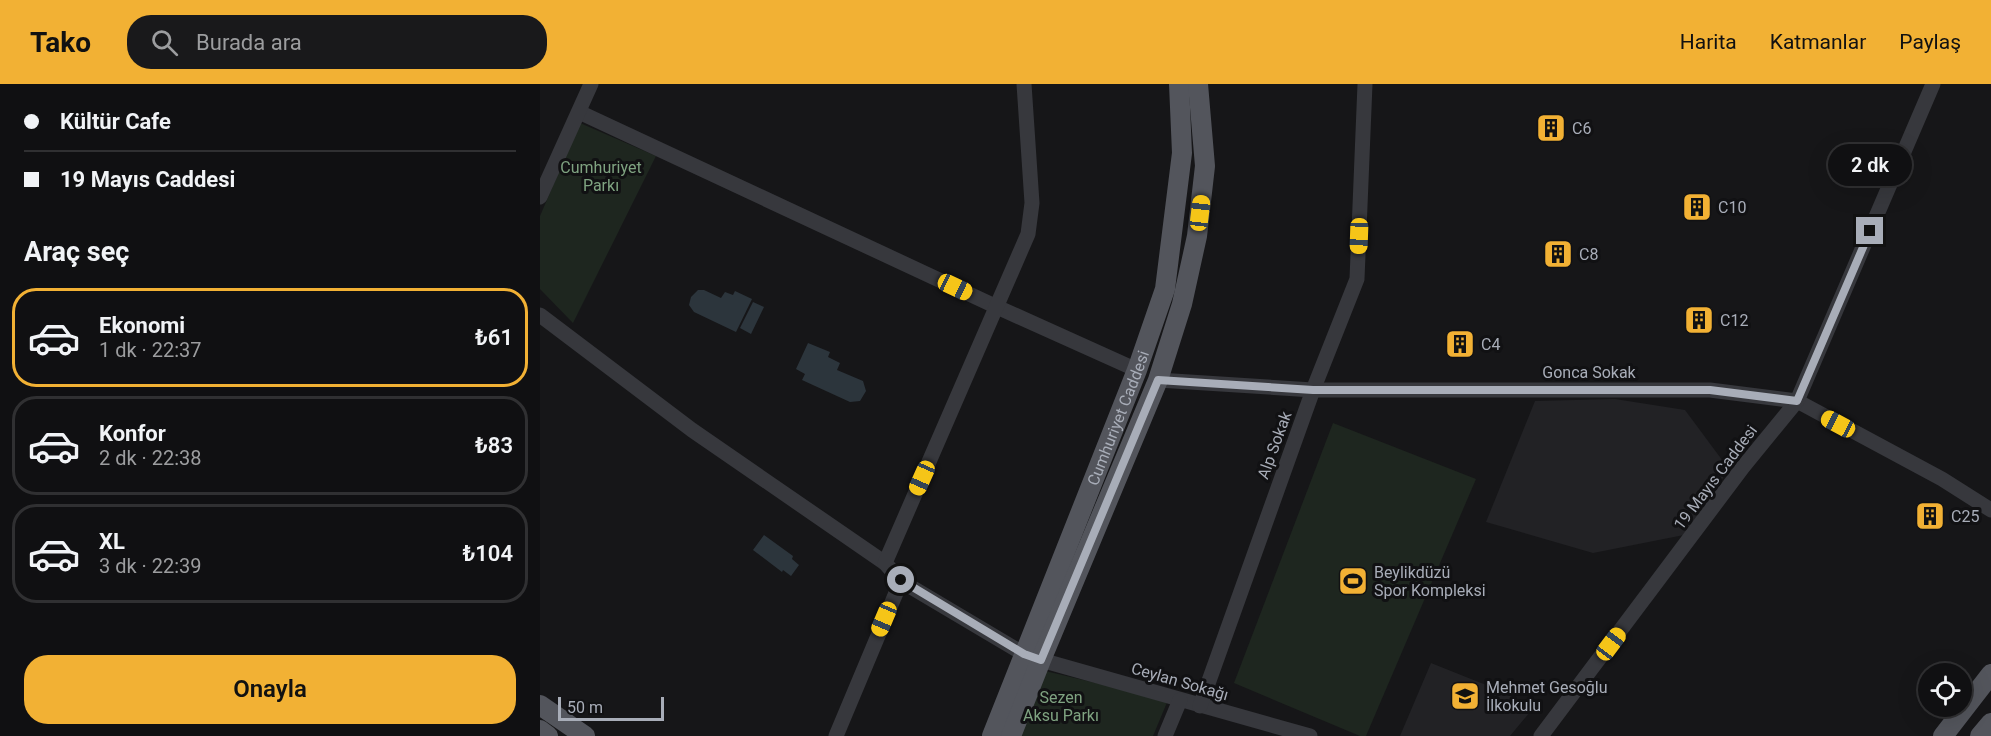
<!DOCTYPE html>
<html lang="tr">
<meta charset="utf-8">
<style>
:root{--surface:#101012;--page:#19191b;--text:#f1f3f6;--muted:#9c9d9f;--line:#303032;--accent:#f2b134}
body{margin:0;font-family:Roboto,sans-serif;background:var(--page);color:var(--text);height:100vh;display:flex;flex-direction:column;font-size:22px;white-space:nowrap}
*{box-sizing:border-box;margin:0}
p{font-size:20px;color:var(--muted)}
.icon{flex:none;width:33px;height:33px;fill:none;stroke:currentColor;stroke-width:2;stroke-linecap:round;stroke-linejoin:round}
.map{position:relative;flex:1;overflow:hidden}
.drawer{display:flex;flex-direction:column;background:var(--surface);width:540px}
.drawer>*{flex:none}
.top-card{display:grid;align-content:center;height:132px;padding:0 24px;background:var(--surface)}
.buttons{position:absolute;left:1378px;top:579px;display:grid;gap:12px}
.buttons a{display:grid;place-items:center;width:54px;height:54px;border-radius:50%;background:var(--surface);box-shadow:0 6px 24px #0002,0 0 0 2px var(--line);font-size:30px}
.scale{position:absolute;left:18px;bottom:15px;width:106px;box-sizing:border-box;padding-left:6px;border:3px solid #a8adb8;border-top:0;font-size:16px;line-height:21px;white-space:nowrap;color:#a8adb8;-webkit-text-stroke:4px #111113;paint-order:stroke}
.end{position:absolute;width:27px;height:27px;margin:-14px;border:8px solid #a8adb8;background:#111;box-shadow:0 0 0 3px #111}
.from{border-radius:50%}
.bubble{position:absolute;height:42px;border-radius:21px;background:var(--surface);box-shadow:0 6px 24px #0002,0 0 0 2px var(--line);font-size:20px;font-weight:600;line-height:42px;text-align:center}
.car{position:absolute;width:18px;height:36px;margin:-18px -9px;border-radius:8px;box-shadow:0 0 4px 2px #0007;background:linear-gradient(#f5c518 24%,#345 0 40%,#f5c518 0 76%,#345 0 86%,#f5c518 0)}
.top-card b{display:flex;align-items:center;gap:21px;height:57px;font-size:22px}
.top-card b+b{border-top:2px solid var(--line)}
.top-card i{width:15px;height:15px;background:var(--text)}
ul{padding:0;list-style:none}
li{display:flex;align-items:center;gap:18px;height:99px;margin:0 12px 9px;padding:0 12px;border:3px solid var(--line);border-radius:24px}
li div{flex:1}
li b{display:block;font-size:22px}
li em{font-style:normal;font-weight:600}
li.active{border-color:var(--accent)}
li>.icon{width:54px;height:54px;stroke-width:1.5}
h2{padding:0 24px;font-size:27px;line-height:72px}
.primary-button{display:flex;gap:12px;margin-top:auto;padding:12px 24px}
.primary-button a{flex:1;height:69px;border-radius:24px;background:var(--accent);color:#111;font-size:24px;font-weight:600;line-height:69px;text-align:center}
header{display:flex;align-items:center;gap:36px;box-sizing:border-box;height:84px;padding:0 30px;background:var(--accent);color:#111}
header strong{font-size:28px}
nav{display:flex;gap:33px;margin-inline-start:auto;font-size:21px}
.search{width:420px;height:54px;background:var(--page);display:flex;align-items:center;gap:15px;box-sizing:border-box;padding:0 21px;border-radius:24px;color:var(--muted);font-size:22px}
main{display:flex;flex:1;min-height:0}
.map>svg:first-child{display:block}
</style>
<header>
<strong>Tako</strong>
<div class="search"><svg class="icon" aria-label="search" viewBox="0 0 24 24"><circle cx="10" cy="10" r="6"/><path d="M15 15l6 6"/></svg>Burada ara</div>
<nav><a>Harita</a><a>Katmanlar</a><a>Paylaş</a></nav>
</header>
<main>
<section class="drawer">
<div class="top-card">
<b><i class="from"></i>Kültür Cafe</b>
<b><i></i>19 Mayıs Caddesi</b>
</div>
<h2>Araç seç</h2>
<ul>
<li class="active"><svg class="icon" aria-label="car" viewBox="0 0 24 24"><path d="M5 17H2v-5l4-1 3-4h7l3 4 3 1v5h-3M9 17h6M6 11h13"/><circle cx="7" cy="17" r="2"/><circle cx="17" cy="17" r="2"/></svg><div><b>Ekonomi</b><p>1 dk · 22:37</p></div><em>₺61</em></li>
<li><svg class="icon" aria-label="car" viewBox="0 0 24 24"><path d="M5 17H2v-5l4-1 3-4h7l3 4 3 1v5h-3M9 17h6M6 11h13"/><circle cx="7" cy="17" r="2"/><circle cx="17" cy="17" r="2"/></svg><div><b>Konfor</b><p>2 dk · 22:38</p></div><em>₺83</em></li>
<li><svg class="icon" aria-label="car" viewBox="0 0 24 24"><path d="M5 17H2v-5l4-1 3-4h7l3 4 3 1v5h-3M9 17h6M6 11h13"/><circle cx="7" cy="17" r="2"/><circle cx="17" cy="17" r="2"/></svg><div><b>XL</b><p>3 dk · 22:39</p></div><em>₺104</em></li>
</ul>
<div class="primary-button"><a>Onayla</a></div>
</section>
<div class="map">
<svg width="1451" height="652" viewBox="0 0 1451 652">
<rect width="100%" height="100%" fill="#161618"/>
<g fill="#222225">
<polygon points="1075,315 1145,326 1188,384 1154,449 1053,469 946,438 995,317"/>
<polygon points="891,579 941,599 972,609 973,616 990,628 970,652 860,652"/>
</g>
<g fill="#1e261f">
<polygon points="40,39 116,72 33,239 0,205 0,132"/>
<polygon points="793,339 936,395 826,652 820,652 694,599"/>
<polygon points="501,586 628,616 613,652 480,652"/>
</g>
<g fill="#2c353c">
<polygon points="158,206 164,206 181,214 185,208 193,211 195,207 212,215 196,248 154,228 149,221 151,213"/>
<polygon points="213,218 224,223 211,250 200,244"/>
<polygon points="268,259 290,268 288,273 300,279 297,286 323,297 326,307 320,317 310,318 262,296 265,290 256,285"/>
<polygon points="224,451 253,472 252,475 259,481 251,492 243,486 242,488 213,466"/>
</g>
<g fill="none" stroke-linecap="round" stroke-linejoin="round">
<g stroke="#37383d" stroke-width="15">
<polyline points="39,28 457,223 597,286"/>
<polyline points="0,113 51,0"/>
<polyline points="0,231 152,346 345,479 361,497 484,570"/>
<polyline points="618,296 773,306 1170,306 1257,317 1402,395 1451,426"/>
<polyline points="345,479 488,150 492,119 484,0"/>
<polyline points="501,576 770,652"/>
<polyline points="660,622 773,306 817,195 825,0"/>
<polyline points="296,652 361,497"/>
<polyline points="625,652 640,616"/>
<polyline points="1001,652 1203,383 1257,317 1393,0"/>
</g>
<g stroke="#53555c" stroke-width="20">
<polyline points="0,621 45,652"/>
<polyline points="0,646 8,652"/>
<path id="s1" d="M452,652L597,286L625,205L642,69L639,0"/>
<polyline points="471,652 501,576 618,296 642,220 657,152 665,82 658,0"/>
<polyline points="1403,652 1451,590"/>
<polyline points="1440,652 1451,639"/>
</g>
</g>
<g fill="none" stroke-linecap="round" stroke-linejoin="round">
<polyline stroke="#a8adb8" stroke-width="8" points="361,496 484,570 501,576 618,296 773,306 1170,306 1257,317 1330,147"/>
</g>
<defs>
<g id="building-square" transform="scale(1.5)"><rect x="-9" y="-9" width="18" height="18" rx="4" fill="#f2b134" stroke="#111113"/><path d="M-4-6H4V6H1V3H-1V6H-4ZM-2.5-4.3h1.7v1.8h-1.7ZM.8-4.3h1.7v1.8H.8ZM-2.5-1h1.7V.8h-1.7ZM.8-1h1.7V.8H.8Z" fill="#111"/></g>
<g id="stadium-square" transform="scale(1.5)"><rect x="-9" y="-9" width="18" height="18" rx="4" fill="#f2b134" stroke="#111113"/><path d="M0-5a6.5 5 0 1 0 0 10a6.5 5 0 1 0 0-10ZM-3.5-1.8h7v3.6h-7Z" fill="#111"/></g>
<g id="school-square" transform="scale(1.5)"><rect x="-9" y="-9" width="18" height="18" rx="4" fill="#f2b134" stroke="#111113"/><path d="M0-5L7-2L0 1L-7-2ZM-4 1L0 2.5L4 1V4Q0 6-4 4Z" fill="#111"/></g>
</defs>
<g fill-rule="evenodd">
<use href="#building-square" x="1011" y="44"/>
<use href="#building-square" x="1157" y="123"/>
<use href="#building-square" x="1018" y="170"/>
<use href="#building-square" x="1159" y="236"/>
<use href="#building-square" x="920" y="260"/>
<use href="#building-square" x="1390" y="432"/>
<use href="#stadium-square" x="813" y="497"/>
<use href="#school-square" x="925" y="612"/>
</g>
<g text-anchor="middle" stroke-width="6" stroke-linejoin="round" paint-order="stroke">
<g font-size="16" fill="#a8adb8" stroke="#111113" text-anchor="start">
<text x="1032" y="50">C6</text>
<text x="1178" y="129">C10</text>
<text x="1039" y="176">C8</text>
<text x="1180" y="242">C12</text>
<text x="941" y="266">C4</text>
<text x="1411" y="438">C25</text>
<text x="834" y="494">Beylikdüzü<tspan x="834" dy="18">Spor Kompleksi</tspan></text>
<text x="946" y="609">Mehmet Gesoğlu<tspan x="946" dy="18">İlkokulu</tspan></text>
</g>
<g font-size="16" fill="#7fa381" stroke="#111113">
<text x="61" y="89">Cumhuriyet<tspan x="61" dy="18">Parkı</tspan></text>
<text x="521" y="619">Sezen<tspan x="521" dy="18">Aksu Parkı</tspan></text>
</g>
<g font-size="16" fill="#a8adb8" stroke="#111113">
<text x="1049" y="294">Gonca Sokak</text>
<text dy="6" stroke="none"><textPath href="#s1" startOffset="342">Cumhuriyet Caddesi</textPath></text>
<text transform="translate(734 361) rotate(-70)" y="6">Alp Sokak</text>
<text transform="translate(1175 393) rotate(-53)" y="6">19 Mayıs Caddesi</text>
<text transform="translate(640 597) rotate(16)" y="6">Ceylan Sokağı</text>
</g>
</g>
</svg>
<div class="buttons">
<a><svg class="icon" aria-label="locate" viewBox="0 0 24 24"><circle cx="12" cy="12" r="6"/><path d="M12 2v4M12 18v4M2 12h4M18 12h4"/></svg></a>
</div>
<div class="scale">50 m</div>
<i class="end from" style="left:361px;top:496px"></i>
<i class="end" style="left:1330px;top:147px"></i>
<div class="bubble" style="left:1288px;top:60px;width:84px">2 dk</div>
<i class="car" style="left:660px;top:129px;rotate:7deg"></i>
<i class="car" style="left:819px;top:152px;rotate:182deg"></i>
<i class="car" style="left:415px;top:203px;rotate:115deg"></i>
<i class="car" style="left:1298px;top:340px;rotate:298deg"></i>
<i class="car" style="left:382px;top:394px;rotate:204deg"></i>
<i class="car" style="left:344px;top:535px;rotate:203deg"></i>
<i class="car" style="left:1071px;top:560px;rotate:37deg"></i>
</div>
</main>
